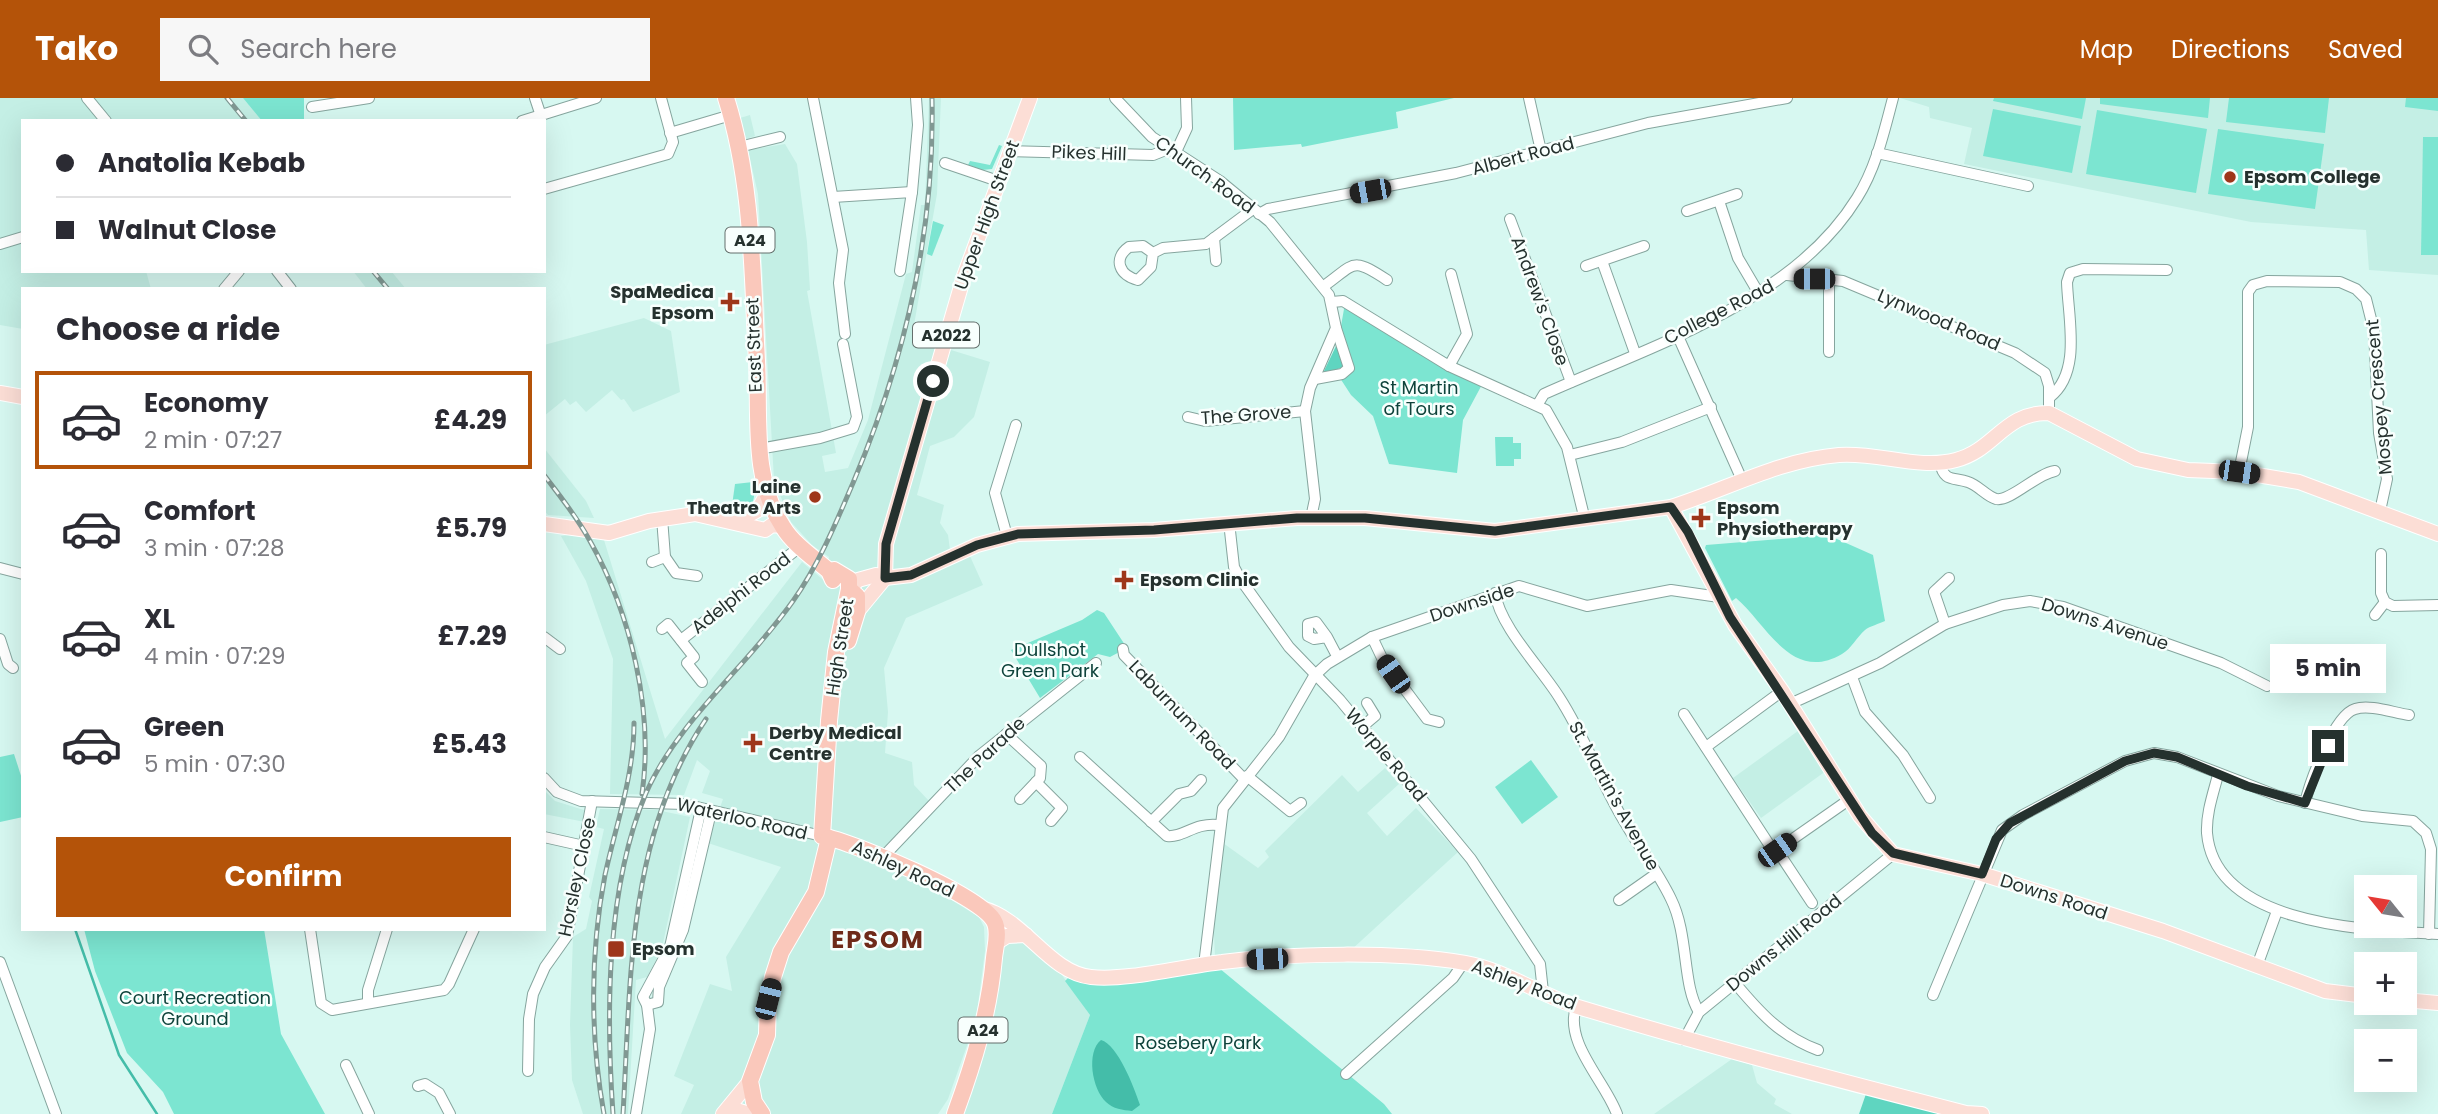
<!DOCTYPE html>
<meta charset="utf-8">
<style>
:root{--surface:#fff;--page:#f7f7f7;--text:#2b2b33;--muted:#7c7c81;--line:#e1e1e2;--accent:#b45309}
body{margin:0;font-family:Poppins,sans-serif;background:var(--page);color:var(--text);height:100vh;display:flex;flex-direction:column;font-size:26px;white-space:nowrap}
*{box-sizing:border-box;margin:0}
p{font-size:23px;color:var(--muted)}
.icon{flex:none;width:38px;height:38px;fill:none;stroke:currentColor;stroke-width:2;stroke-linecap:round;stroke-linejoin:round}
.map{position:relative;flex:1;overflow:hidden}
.details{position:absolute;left:21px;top:189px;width:525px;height:644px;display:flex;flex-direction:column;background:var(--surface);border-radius:0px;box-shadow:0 7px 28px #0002}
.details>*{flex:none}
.banner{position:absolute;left:21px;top:21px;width:525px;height:154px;border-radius:0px;box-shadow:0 7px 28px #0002;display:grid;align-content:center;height:154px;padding:0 35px;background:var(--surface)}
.needle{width:46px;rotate:300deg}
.tools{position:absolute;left:2354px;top:777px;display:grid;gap:14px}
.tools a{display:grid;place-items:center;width:63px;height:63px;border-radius:0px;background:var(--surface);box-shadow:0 7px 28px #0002;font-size:35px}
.end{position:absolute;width:32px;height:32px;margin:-16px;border:9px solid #25312e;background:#fff;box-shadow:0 0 0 4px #fff}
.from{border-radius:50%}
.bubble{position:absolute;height:49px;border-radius:0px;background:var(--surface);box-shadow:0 7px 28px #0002;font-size:23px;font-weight:700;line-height:49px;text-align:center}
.car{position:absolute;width:21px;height:42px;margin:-21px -10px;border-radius:9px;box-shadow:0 0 5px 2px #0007;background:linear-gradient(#222 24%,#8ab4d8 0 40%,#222 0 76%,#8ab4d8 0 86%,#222 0)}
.banner b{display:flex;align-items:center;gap:24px;height:66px;font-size:26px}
.banner b+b{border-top:2px solid var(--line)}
.banner i{width:18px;height:18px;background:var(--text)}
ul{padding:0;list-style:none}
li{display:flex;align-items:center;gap:21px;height:98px;margin:0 14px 10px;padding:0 21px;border:4px solid transparent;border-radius:0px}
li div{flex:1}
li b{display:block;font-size:26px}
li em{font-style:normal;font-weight:700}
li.current{border-color:var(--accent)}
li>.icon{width:63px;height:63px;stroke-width:1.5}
h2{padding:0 35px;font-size:32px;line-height:84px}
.primary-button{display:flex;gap:14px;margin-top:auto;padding:14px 35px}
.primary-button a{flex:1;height:80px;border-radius:0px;background:var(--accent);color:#fff;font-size:28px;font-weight:700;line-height:80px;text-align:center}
header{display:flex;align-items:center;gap:42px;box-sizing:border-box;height:98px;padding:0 35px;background:var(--accent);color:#fff}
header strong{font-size:33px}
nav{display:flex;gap:38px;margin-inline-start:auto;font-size:24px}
.search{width:490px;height:63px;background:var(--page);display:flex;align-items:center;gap:18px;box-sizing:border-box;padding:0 24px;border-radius:0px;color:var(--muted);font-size:26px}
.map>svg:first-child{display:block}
</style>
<header>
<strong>Tako</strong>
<div class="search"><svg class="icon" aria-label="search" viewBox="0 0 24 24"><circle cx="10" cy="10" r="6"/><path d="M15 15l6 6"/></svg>Search here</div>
<nav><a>Map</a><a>Directions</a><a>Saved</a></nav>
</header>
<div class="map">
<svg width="2438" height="1016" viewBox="0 0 2438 1016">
<rect width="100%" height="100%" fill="#d7f8f1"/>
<g fill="#c4efe5">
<polygon points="0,0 243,0 262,23 23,23 23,173 146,173 151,191 23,191 23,231 0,227"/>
<polygon points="929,0 941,0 937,96 914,227 940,233 951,252 990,264 974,319 954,339 930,348 917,397 944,407 940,425 948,437 950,452 969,456 983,487 906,520 884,570 888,614 885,655 912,664 914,687 929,703 884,749 876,764 924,785 979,819 984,829 985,853 976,922 948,1001 938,1016 681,1016 694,987 674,978 710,886 732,893 726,859 781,769 708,745 723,701 702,695 710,673 697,662 684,697 610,696 613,561 586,483 561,438 576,436 607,440 604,442 665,641 802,464 827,485 829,459 812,447 791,424 774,382 758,96 748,52 785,46 797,66 807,144 810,192 807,193 836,355 822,358 825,374 848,370 868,322 906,176 912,174 921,107 925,107"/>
<polygon points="1900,0 2438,0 2438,177 2369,172 2366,132 2251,124 1964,66 1972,30 1930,20 1929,9"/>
<polygon points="750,17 755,38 746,41 740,20"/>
<polygon points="353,173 391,173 406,191 367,191"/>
<polygon points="644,220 671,233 680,294 633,314 624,301 621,302 612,292 586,314 576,303 570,307 565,301 544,318 544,247"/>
<polygon points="544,350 586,403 594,420 548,417 544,412"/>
<polygon points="1802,630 1830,670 1761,720 1733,680"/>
<polygon points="1385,670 1399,686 1367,715 1387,738 1416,710 1458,754 1350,853 1215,859 1213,815 1223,745 1258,770 1269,759 1265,753 1342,677 1358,694"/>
<polygon points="544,692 555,703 587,713 585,724 544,716"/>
<polygon points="600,711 657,712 690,719 662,850 647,879 636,882 628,1016 583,1016 572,982 570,927 573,839 586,831 592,803 589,799 604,731 596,729"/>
<polygon points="1020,840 1057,870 1090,917 1052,1016 963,1016 994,913 998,857 1005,844"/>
<polygon points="1732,961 1752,967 1757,985 1776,1001 1774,1006 1792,1016 1654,1016"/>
</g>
<g fill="#7ce5d1">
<polygon points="243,0 304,0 304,23 262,23"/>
<polygon points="1233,0 1454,0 1396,14 1398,30 1302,49 1301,46 1234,52"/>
<polygon points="1994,0 2086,0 2082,21 1993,3"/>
<polygon points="2100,0 2210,0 2208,20 2100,6"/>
<polygon points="2229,0 2329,0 2325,35 2226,24"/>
<polygon points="2406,0 2438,0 2438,13 2405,9"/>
<polygon points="1993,11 2081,28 2072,75 1983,58"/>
<polygon points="2097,12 2207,31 2196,95 2086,76"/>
<polygon points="2218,31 2324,46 2315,111 2208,96"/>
<polygon points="2423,39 2438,39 2438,157 2421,157"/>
<polygon points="999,47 1002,48 992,71 982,72 968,67 970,63 990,67"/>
<polygon points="933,123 944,127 932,158 927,156"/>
<polygon points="1340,200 1485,281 1463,322 1457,375 1389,366 1373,318 1351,297 1338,277 1353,272 1341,228 1344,211"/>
<polygon points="1495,339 1513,339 1513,345 1521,345 1521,361 1514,361 1514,368 1496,368"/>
<path d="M753,384C757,401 752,418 731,415L735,386Z"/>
<path d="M1807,436L1837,441L1873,457L1885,523C1879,526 1870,528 1865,532C1857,539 1851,551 1842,556C1791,586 1766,525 1736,500L1732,503L1705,450L1706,447L1794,440Z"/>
<polygon points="1097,512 1104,515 1127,550 1110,559 1098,556 1040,600 1011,552 1082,522"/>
<polygon points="14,656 23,684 23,719 0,724 0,659"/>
<polygon points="1531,662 1558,699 1522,726 1495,689"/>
<polygon points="84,831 264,831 281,936 325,1016 174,1016 163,994 127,955 95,873"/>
<polygon points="1219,870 1384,1006 1392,1016 1052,1016 1090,917 1065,883 1068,880 1093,887"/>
</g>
<g fill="#5fd5c0">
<polygon points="1337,246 1343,269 1325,276 1324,273"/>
<polygon points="1867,993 1953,1016 1859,1016"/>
</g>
<path fill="#44bda9" d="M1101,942C1118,947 1134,989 1140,1007L1132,1013C1123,1012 1113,1011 1106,1004C1092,991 1086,954 1101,942Z"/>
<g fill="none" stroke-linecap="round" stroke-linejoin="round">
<polyline stroke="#44bda9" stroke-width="2.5" points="75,831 119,957 157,1016"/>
<g stroke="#86a59e" stroke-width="12">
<g id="minor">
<polyline points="87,0 106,23"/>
<polyline points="535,0 540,15"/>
<polyline points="813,0 843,152 839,185 845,236"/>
<polyline points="1115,0 1152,39 1220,83 1270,124 1329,197 1336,230 1310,290 1305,313 1315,401 1311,420"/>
<polyline points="1529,0 1541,53"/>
<polyline points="312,9 369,0"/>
<polyline points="522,23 596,0"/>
<polyline points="670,35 731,17"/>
<polyline points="739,49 780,39"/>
<polyline points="1009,53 1153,57 1168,51"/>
<polyline points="1877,55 2028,88"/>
<polyline points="1175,56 1187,30 1186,0"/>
<polyline points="945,65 998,83"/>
<polyline points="544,91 668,56 673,44 661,0"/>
<polyline points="912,94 918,27 916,0"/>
<polyline points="833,99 912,94 900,173"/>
<polyline points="1719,103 1738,160 1758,194"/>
<polyline points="1687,113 1737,96"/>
<polyline points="1259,116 1268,111 1456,75 1648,25 1787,0"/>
<polyline points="1510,121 1571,284"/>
<polyline points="1214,140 1216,163"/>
<polyline points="0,146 23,139"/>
<path d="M1153,155L1143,148L1129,149C1112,161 1120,178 1138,182L1151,169L1153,155L1163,150L1206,146L1253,111"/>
<polyline points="1602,163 1635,255"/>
<polyline points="1586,168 1644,148"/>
<polyline points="277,173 291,191"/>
<polyline points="1787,177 1843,183 2015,255 2045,275 2049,288 2049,315"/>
<polyline points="1829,181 1829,254"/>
<path d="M1324,188C1355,166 1351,158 1387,182"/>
<polyline points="224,191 239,173"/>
<polyline points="1332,204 1343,203 1449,268 1546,312 1567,349 1584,418"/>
<polyline points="1677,236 1742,382"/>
<polyline points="1449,268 1467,236 1451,176"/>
<polyline points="1315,281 1342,276 1349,270 1336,230"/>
<path d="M2050,299C2082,274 2068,220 2067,184L2070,175L2083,171L2167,172"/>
<path d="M1538,306L1544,296C1651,248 1793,204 1857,100C1876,70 1884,34 1893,0"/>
<polyline points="1188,319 1205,323 1305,313"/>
<polyline points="759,351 820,340 853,330 857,319 843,246"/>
<polyline points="1570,357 1622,344 1711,309"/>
<path d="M1940,365C1944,384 1953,379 1968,384C1978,387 1986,398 1996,401C2010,404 2036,376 2055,373"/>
<polyline points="2239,374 2248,329 2248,194 2253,187 2267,183 2340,184 2356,191 2366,201 2374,233 2379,335 2387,381 2380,413"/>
<polyline points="662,420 665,459 676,475 697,478"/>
<polyline points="1229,424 1234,469 1241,482 1289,549 1340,602 1471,761 1540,866 1543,894"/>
<polyline points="1007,438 995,395 1016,327"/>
<polyline points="2381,456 2381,495 2385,504 2393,508 2438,507"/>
<polyline points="652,464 665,459"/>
<polyline points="0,470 23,476"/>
<path d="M1495,495C1500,529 1541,570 1559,599C1585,639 1600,683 1624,723C1639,749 1658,774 1671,801C1689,837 1682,887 1699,914"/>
<polyline points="2375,517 2385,504"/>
<polyline points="1945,526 1934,494 1949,480"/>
<polyline points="662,531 668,526 694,559 687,565 702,584"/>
<polyline points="544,539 560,551"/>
<polyline points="1327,539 1316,524 1308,526 1308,538 1314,541 1327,539 1337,558"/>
<polyline points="1372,539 1383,562 1427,621 1439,624"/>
<polyline points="0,541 8,566 13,570"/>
<polyline points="681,542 801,448"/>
<polyline points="1123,551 1124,557 1244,681"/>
<polyline points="1852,579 1865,614 1903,657 1930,700"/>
<polyline points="1790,606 1880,565 1945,526 2003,507 2030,503 2063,509 2221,565 2267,588"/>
<polyline points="1684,616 1772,751 1777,752 1850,701"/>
<polyline points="1363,628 1375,618 1367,605"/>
<polyline points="1006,636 1041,668 1040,680 1020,701"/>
<polyline points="1706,649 1782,593"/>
<path d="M1080,659L1167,738C1184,740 1194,724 1219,727"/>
<path d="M2218,677C2213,696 2206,716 2207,735C2215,829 2370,832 2438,836"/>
<polyline points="1247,678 1290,713 1301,705"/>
<polyline points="544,680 557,694 581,703 684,706 822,738"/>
<polyline points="1036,684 1062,710 1051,723"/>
<path d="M2305,705C2310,684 2334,617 2355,611C2370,606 2394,615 2409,617"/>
<polyline points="1151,724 1179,696 1191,693 1201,682"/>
<polyline points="544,739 584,748"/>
<polyline points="1777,752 1812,805"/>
<polyline points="882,760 979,658 1096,565"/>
<polyline points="1619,802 1656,776"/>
<polyline points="310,831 321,905 332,912 444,892 449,886 474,831"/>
<polyline points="0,864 56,1016"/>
<polyline points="1204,867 1223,710 1279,639 1314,578 1327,566 1372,539 1519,488 1587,508 1671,492 1719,499"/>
<polyline points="2257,868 2277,813"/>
<path d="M1735,885C1760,915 1782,939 1818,952"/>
<polyline points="1933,897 2002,732 2023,717 2125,663 2154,655 2177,659 2278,698 2362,718 2413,723 2426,735 2431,751 2429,836"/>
<polyline points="368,905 368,892 387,831"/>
<polyline points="647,907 658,904 659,889 683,832 711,714"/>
<path d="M1576,909C1564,945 1605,983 1617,1016"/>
<polyline points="1684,942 1699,914 1893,756"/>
<polyline points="346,967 369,1016"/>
<polyline points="528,973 529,921 533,896 545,869 567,838 592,703"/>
<polyline points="1346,976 1453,880 1464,864"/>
<polyline points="418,988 425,986 439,995 450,1016"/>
<polyline points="636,1016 650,931 647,907 643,899 670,849 701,711"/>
</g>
</g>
<g stroke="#fff" stroke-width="16">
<g id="major">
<polyline points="0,295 23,299"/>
<polyline points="1671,409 1735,527 1782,593 1860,718 1893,756 1982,776 2163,833 2325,893 2366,898"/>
<polyline points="737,424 758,412 768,394"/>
<polyline points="544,426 609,435 649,423 695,416 765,432 772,427 782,428"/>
<polyline points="885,480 886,446 964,178 1030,0"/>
<path d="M849,491L858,482L876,477L885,480L911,477L977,447L1018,436L1154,432L1297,420H1365L1495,433L1671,409C1728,391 1779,362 1839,357C1879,354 1918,372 1956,362C1995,352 2004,314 2049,315L2137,361L2188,372L2239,374L2299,384L2438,436"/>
<polyline points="857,514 885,480"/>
<path d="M981,810C1024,820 1049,875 1091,879C1127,883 1184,868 1222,864C1292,855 1396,853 1465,865C1505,872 1540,897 1578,909C1707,948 1836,982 1966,1015L1982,1016"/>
<polyline points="996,845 1007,838 1026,837"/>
<polyline points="2404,902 2438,905"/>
<polyline points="730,1010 749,1016"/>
<polyline points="723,1016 750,983"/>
</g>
</g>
<g stroke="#fff" stroke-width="18">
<g id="highway">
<path d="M726,0C753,85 752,175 757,263C760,318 751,380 783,429C793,446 814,460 829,473L833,482"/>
<path d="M829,473L834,472L849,481V491L836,554L829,623L822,738C853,744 980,797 994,823C1000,834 995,849 994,860C989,915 974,964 955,1016"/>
<polyline points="848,543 857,514 857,498 849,491"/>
<polyline points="762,1016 754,1004 750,983 767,937 768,901 773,879 781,854 816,794 829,740"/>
</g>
</g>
<use href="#minor" stroke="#fff" stroke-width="10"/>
<use href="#major" stroke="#fcded6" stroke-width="14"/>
<use href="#highway" stroke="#fac8bb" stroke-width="16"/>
<g stroke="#819893" stroke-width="5">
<g id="rail">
<polyline points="227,0 246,23"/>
<polyline points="373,173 388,191"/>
<path d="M544,377C560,398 577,419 590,443C631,516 654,613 642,696"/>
<path d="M604,1016C590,939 590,854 605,777C616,726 634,678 634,625"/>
<path d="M613,1016C606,915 606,790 646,695C677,624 748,567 793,503C818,468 836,425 853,385C905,262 935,134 932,0"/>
<path d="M623,1016C631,880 627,738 706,621"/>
</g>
</g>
<use href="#rail" stroke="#f8fffd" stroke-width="2.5" stroke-dasharray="8" stroke-linecap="butt"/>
</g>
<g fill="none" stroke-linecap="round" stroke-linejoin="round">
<polyline stroke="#25312e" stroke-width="9" points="933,283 886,446 885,480 911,477 977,447 1018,436 1154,432 1297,420 1365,420 1495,433 1671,409 1688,434 1730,519 1872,735 1893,755 1982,776 1996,741 2010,725 2125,663 2154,655 2177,659 2247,688 2305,705 2328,648"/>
</g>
<g fill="#9e361a" stroke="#f8fffd" stroke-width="2.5">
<circle cx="2230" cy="79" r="7"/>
<path d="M726.5 193.5h7v7h7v7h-7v7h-7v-7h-7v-7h7z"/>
<circle cx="815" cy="399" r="7"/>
<path d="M1697.5 409.5h7v7h7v7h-7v7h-7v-7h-7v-7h7z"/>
<path d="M1120.5 471.5h7v7h7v7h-7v7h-7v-7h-7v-7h7z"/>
<path d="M749.5 634.5h7v7h7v7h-7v7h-7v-7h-7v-7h7z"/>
<rect x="607" y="842" width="18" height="18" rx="3.5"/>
</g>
<g text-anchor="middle" stroke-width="5" stroke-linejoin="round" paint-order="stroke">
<g fill="#f8fffd" stroke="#646f6c" stroke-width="2">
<rect x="725.5" y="129.5" width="49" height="25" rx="5"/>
<rect x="913" y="224.5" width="66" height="25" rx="5"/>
<rect x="958.5" y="919.5" width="49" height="25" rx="5"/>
</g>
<g font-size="16" font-weight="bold" fill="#25312e">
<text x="750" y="148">A24</text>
<text x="946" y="243">A2022</text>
<text x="983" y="938">A24</text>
</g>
<g font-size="18" fill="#25312e" stroke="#f8fffd">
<text transform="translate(1089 55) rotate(2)" y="6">Pikes Hill</text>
<text transform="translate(1523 58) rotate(-15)" y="6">Albert Road</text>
<text transform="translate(1205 77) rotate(36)" y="6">Church Road</text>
<text transform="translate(987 117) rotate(-70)" y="6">Upper High Street</text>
<text transform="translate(1540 203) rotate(70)" y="6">Andrew's Close</text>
<text transform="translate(1719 214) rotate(-27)" y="6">College Road</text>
<text transform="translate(1939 222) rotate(23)" y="6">Lynwood Road</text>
<text transform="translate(754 247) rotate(-92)" y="6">East Street</text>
<text transform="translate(2379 299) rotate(-95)" y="6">Mospey Crescent</text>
<text transform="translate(1246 317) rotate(-4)" y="6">The Grove</text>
<text transform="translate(741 495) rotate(-38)" y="6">Adelphi Road</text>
<text transform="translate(1472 505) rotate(-18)" y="6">Downside</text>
<text transform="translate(2105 526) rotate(18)" y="6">Downs Avenue</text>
<text transform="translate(840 549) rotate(-81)" y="6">High Street</text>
<text transform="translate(1182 617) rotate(46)" y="6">Laburnum Road</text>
<text transform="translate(985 657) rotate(-43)" y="6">The Parade</text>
<text transform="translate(1386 657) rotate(50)" y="6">Worple Road</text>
<text transform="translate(1614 698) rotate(61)" y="6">St. Martin's Avenue</text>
<text transform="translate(742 721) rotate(13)" y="6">Waterloo Road</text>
<text transform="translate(903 771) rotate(25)" y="6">Ashley Road</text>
<text transform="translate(577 779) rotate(-78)" y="6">Horsley Close</text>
<text transform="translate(2054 799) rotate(18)" y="6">Downs Road</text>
<text transform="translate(1784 845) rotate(-39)" y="6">Downs Hill Road</text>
<text transform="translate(1524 887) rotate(21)" y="6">Ashley Road</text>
</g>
<g font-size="18" font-weight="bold" fill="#25312e" stroke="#f8fffd" text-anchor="start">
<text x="2244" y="85">Epsom College</text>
<text x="714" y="200" text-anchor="end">SpaMedica<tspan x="714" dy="21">Epsom</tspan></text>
<text x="801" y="395" text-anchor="end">Laine<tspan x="801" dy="21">Theatre Arts</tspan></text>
<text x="1717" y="416">Epsom<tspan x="1717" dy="21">Physiotherapy</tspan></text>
<text x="1140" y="488">Epsom Clinic</text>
<text x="769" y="641">Derby Medical<tspan x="769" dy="21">Centre</tspan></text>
<text x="632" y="857">Epsom</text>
</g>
<g font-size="18" fill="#0e433b" stroke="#f8fffd">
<text x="1419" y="296">St Martin<tspan x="1419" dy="21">of Tours</tspan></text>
<text x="1050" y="558">Dullshot<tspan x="1050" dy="21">Green Park</tspan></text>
<text x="195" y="906">Court Recreation<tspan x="195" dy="21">Ground</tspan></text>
<text x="1198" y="951">Rosebery Park</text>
</g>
<g font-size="24" font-weight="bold" letter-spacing="2" fill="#6e2a19" stroke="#f8fffd">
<text x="878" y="850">EPSOM</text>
</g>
</g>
</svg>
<div class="tools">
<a><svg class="needle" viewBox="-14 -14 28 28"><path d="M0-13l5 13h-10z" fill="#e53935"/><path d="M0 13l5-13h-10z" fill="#7c7c81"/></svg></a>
<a>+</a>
<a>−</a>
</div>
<i class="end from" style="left:933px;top:283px"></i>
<i class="end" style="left:2328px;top:648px"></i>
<div class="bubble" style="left:2270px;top:546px;width:116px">5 min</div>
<i class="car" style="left:1370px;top:93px;rotate:260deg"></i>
<i class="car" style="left:1814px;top:181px;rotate:270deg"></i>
<i class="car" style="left:2239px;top:374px;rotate:98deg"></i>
<i class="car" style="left:1393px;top:576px;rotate:325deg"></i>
<i class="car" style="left:1777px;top:752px;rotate:55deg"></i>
<i class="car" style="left:1267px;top:861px;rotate:268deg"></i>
<i class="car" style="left:768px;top:901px;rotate:14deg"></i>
<div class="banner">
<b><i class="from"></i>Anatolia Kebab</b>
<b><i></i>Walnut Close</b>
</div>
<section class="details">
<h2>Choose a ride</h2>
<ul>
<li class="current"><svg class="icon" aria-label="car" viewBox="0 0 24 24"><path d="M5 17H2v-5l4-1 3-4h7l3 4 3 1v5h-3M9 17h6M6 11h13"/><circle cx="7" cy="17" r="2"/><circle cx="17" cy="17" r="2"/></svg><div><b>Economy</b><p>2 min · 07:27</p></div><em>£4.29</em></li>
<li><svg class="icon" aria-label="car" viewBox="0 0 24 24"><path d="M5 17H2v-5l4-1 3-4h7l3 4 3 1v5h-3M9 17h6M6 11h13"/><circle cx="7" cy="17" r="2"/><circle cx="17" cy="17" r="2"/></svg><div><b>Comfort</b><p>3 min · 07:28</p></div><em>£5.79</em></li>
<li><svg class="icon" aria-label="car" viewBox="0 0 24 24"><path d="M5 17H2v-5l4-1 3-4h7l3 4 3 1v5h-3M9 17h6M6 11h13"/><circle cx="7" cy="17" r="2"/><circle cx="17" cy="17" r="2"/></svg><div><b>XL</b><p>4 min · 07:29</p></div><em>£7.29</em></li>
<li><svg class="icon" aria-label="car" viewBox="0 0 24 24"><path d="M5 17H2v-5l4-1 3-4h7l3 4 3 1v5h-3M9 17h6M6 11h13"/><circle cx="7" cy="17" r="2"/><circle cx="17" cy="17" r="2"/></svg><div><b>Green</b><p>5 min · 07:30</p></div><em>£5.43</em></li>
</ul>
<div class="primary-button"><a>Confirm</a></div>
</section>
</div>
